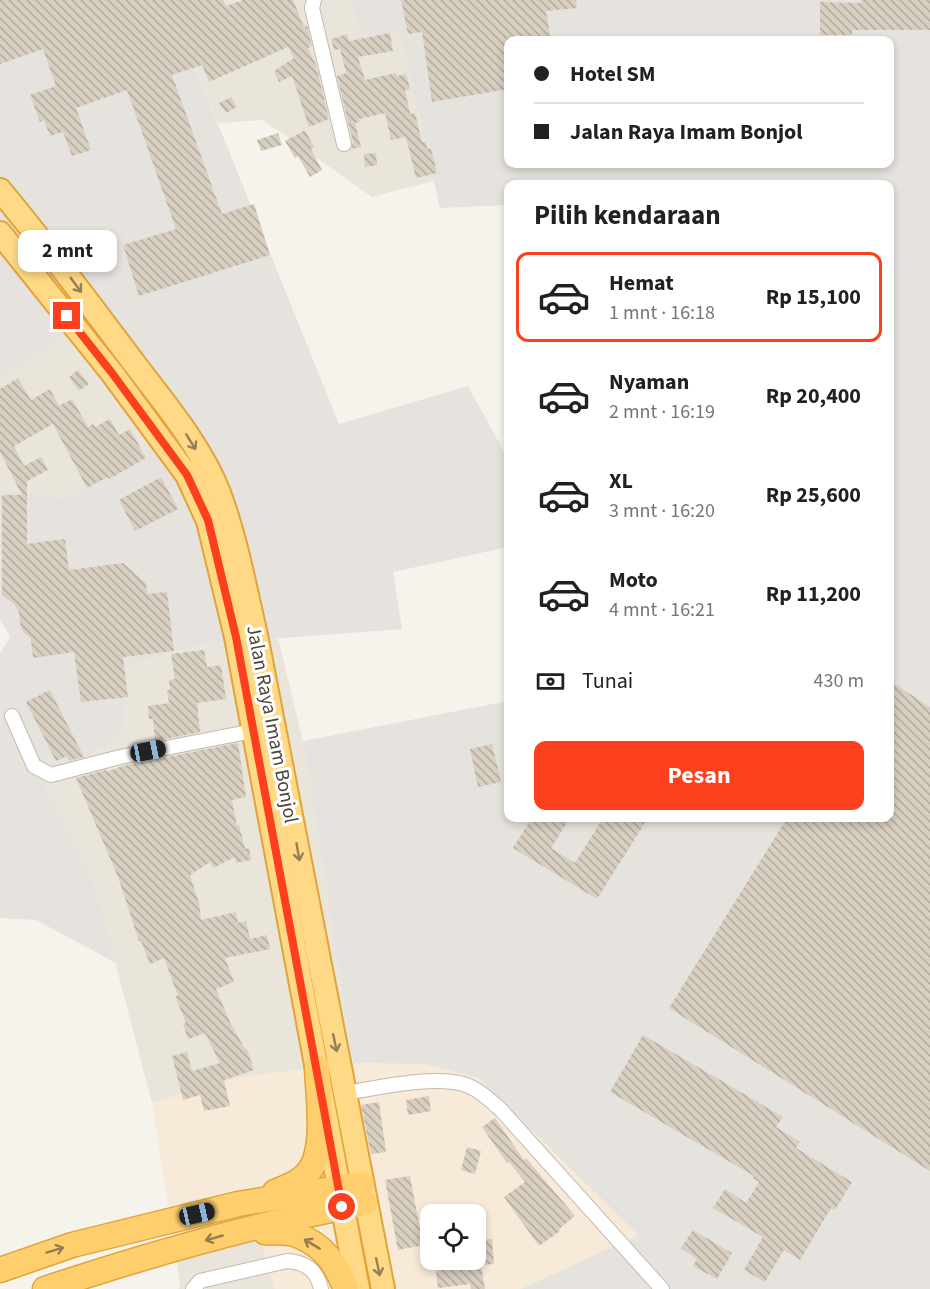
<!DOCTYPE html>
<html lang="id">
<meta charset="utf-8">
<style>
:root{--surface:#fff;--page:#f6f6f6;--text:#202124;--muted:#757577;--line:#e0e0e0;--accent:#fc3f1d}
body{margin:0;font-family:"Source Sans 3",sans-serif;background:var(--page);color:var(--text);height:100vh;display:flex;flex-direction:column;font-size:22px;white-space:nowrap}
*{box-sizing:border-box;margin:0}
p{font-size:20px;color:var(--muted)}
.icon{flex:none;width:33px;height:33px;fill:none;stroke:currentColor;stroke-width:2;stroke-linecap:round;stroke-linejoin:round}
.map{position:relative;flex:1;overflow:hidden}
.panel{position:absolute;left:504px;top:180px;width:390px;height:642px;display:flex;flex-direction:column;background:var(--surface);border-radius:12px;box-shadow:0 3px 9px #0003}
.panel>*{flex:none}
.guide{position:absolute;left:504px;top:36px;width:390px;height:132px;border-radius:12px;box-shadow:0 3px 9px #0003;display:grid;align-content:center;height:132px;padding:0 30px;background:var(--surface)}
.buttons{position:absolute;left:420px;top:1204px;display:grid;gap:12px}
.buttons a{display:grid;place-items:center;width:66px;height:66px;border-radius:12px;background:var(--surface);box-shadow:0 3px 9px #0003;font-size:30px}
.end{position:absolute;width:27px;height:27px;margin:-14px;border:8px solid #fc3f1d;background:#fff;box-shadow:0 0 0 3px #fff}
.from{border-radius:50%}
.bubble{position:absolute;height:42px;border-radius:12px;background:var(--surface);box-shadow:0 3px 9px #0003;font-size:20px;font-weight:700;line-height:42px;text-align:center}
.car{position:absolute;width:18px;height:36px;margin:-18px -9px;border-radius:8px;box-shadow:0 0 4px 2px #0007;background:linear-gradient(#222 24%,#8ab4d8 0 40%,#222 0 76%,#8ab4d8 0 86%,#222 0)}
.guide b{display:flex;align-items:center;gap:21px;height:57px;font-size:22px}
.guide b+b{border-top:2px solid var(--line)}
.guide i{width:15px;height:15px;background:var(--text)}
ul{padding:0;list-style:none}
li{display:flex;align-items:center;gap:18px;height:90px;margin:0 12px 9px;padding:0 18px;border:3px solid transparent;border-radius:12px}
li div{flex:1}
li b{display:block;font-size:22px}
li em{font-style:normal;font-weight:700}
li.active{border-color:var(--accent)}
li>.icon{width:54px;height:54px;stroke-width:1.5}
h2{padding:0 30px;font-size:27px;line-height:72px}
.pay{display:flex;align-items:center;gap:15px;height:66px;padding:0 30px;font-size:22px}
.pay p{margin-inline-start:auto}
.cta{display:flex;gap:12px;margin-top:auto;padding:12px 30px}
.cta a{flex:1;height:69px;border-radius:12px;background:var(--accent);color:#fff;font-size:24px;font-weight:700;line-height:69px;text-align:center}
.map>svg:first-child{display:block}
</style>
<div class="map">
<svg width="930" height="1289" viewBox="0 0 930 1289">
<defs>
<pattern id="building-back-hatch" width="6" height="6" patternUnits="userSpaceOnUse" patternTransform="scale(1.5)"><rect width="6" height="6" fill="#d8cfc1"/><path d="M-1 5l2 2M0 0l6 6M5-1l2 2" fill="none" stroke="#b1aa9e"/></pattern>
</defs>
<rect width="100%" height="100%" fill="#f6f3ec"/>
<g fill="#eae5da">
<polygon points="168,0 351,0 360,34 400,34 434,181 372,197 263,120 218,123"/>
<polygon points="91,318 179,435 64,499 13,491 0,496 0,379"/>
<polygon points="278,638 303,741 353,1063 241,1077 152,1103 95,885 45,785 124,733 126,666 204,644"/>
<polygon points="258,1228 275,1289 178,1289 180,1287 175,1246"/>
</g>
<path fill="#f7ead8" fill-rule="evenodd" d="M353,1063L424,1064L479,1078L638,1235L521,1289H275L258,1228L175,1246L152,1103L241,1077ZM430,1215H476V1260H430Z"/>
<g fill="#e6e2dd" fill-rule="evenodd">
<polygon points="0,0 168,0 339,424 468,386 508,459 508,547 393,572 402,629 204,644 126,666 124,733 45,785 95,885 116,963 36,920 0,918 0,654 10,637 0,619 0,496 13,491 64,499 179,434 91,319 0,379"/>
<path d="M351,0H930V1289H521L638,1235L479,1078L424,1064L353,1063L303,741L508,701V818H890V184H508V205L440,208L400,34H360ZM508,40H890V164H508Z"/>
</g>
<g fill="url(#building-back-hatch)">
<polygon points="0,0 223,0 226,6 243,0 293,0 304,27 307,26 312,46 308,48 316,65 329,119 309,127 292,76 279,82 274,71 294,58 288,47 209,82 202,65 172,75 222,214 254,204 270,255 139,296 123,245 176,229 127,90 76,108 91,150 72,156 63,132 50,136 44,120 40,122 30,95 56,86 43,49 0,64"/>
<polygon points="401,0 576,0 577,8 546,11 551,40 508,40 508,89 432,102 422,32 408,34"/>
<polygon points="861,0 930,0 930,30 852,30 852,35 820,35 820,2 861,3"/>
<polygon points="390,33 393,51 358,57 365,80 396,73 397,76 406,74 410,89 405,90 410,114 415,113 422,142 426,142 427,149 431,148 437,173 416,178 406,137 391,140 385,113 359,119 360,122 355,123 361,147 351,149 353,142 337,76 346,73 340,49 334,50 331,39 347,34 349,41"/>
<polygon points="231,97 237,107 226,113 219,103"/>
<polygon points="305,130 314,147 311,149 322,170 310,177 298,156 295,158 285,141"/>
<polygon points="278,133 282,145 261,151 257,140"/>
<polygon points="376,153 377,165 365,167 364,154"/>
<polygon points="78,370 89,384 79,391 69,377"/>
<polygon points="18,378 31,400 50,389 59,406 72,399 88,427 93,424 95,427 110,419 119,435 130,429 146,458 109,479 108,477 87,488 53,424 14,446 24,466 41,457 48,470 27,481 27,544 65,539 69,570 123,563 146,583 147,594 167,592 174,651 123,657 128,697 81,702 74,652 33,658 31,639 21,629 19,613 15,605 2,595 2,495 22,495 0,452 0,389"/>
<polygon points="161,477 178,509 135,531 119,500"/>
<polygon points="204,650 207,667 221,665 226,699 197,703 200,732 155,741 153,719 149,719 148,706 169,703 167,690 170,690 169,680 175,679 171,654"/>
<polygon points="890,681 930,707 930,1171 669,1008 787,818 890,818"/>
<polygon points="50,690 58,706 84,757 69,761 67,756 56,761 26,702"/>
<polygon points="238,743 246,797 232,800 237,826 239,825 245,849 249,848 251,860 236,863 235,857 213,868 210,862 190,875 199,903 201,920 236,912 238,923 246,921 250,939 267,935 270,949 225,958 234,982 216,989 231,1024 245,1049 247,1049 254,1070 224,1080 230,1106 204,1111 200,1095 183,1100 172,1056 187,1052 192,1071 220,1063 205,1033 188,1039 183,1024 186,1023 175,996 178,996 164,958 150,964 141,941 139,941 118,877 76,778 106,770 107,772 122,766"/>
<polygon points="492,744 501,782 478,787 470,749"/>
<polygon points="532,818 570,818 551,848 575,863 603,818 648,818 597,899 513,848"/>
<polygon points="643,1035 783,1117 776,1127 800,1142 796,1148 852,1182 835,1210 831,1208 800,1260 784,1250 765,1282 744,1270 763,1237 713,1208 725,1189 746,1203 759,1182 753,1178 754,1176 610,1092"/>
<polygon points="429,1096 431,1111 408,1115 406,1100"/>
<polygon points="379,1102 386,1152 371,1154 361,1105"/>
<polygon points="495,1118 524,1160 526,1158 575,1216 559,1229 560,1231 539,1246 504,1197 525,1182 509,1162 507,1163 482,1127"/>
<polygon points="467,1147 481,1151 475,1174 461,1170"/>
<polygon points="410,1176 423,1245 398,1250 385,1180"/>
<polygon points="693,1230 732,1253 717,1279 693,1266 697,1259 681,1248"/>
<polygon points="492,1239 494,1264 481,1265 485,1289 471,1289 470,1284 438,1288 435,1264 476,1260 476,1240"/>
</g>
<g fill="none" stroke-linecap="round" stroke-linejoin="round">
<g stroke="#c2bbae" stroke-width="16">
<g id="minor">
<polyline points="314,0 312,8 344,144"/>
<polyline points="12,716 34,766 51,775 120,757 253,731"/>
<path d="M345,1093C377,1088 434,1075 463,1084C478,1088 491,1101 502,1111L662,1289"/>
<path d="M193,1289L200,1281L287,1261C305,1262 317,1270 321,1289"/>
</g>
</g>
<g stroke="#e0a43c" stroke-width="26">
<g id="trunk">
<path d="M0,190C47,246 90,305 134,363C164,403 201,446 219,493C236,538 245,588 256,635L383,1289"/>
<polyline points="0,233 112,373 187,475 208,521 236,637 358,1289"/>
</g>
</g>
<g stroke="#e0a43c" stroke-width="27">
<g id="motorway">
<path d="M275,1192C287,1187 302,1182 310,1170C326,1147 318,1095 317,1067"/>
<path d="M265,1232C274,1233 288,1231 297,1235C325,1246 335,1263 346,1289"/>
<polyline points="0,1270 72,1245 238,1204 362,1184"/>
<path d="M45,1289C150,1254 256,1224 365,1203"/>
</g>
</g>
<use href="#minor" stroke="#fff" stroke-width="14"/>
<use href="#trunk" stroke="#ffd985" stroke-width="22"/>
<use href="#motorway" stroke="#ffcf6e" stroke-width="24"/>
</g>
<defs><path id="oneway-shaft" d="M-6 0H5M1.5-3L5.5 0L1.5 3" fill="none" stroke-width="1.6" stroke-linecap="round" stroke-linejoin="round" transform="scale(1.5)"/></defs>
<g stroke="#938057">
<use href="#oneway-shaft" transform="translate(76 285) rotate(53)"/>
<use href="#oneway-shaft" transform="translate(191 442) rotate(58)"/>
<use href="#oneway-shaft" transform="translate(298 852) rotate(80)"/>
<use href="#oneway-shaft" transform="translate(335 1043) rotate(78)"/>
<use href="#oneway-shaft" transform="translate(378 1267) rotate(78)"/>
</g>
<g stroke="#937c4e">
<use href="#oneway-shaft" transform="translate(214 1238) rotate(164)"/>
<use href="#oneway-shaft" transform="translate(312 1244) rotate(-149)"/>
<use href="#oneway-shaft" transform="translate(55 1250) rotate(-17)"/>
</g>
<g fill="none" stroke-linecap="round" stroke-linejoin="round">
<polyline stroke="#fc3f1d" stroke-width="8" points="67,316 112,373 187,475 208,520 236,637 342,1207"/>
</g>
<g text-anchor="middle" stroke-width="6" stroke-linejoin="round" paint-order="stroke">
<g font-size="20" fill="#4b4439" stroke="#fff">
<text transform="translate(273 724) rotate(79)" y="7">Jalan Raya Imam Bonjol</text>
</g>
</g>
</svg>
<div class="buttons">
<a><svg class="icon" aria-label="locate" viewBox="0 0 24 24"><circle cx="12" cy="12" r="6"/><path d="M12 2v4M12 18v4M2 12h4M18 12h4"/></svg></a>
</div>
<i class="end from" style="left:342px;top:1207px"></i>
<i class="end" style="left:67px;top:316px"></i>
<div class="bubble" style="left:18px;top:230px;width:99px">2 mnt</div>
<i class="car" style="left:148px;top:751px;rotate:79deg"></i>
<i class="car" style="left:197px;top:1214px;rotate:77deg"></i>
<div class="guide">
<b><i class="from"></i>Hotel SM</b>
<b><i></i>Jalan Raya Imam Bonjol</b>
</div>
<section class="panel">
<h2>Pilih kendaraan</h2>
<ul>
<li class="active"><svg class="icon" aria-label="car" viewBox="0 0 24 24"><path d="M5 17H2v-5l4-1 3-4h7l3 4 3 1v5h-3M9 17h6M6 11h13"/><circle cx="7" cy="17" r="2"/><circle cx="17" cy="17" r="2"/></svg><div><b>Hemat</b><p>1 mnt · 16:18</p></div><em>Rp 15,100</em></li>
<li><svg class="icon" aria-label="car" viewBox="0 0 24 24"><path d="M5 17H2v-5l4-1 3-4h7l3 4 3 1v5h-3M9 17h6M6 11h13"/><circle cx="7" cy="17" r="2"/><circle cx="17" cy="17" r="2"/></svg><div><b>Nyaman</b><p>2 mnt · 16:19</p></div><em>Rp 20,400</em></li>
<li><svg class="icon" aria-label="car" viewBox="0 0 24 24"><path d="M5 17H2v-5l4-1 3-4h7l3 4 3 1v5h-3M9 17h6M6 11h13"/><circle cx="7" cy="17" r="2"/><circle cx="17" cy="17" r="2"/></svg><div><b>XL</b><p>3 mnt · 16:20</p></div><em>Rp 25,600</em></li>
<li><svg class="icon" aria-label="car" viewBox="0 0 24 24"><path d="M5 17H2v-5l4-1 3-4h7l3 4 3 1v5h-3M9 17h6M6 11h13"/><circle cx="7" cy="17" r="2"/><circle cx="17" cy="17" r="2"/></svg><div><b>Moto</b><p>4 mnt · 16:21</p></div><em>Rp 11,200</em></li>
</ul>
<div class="pay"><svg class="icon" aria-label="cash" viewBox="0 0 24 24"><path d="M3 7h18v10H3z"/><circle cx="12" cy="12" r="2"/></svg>Tunai<p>430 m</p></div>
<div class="cta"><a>Pesan</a></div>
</section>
</div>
